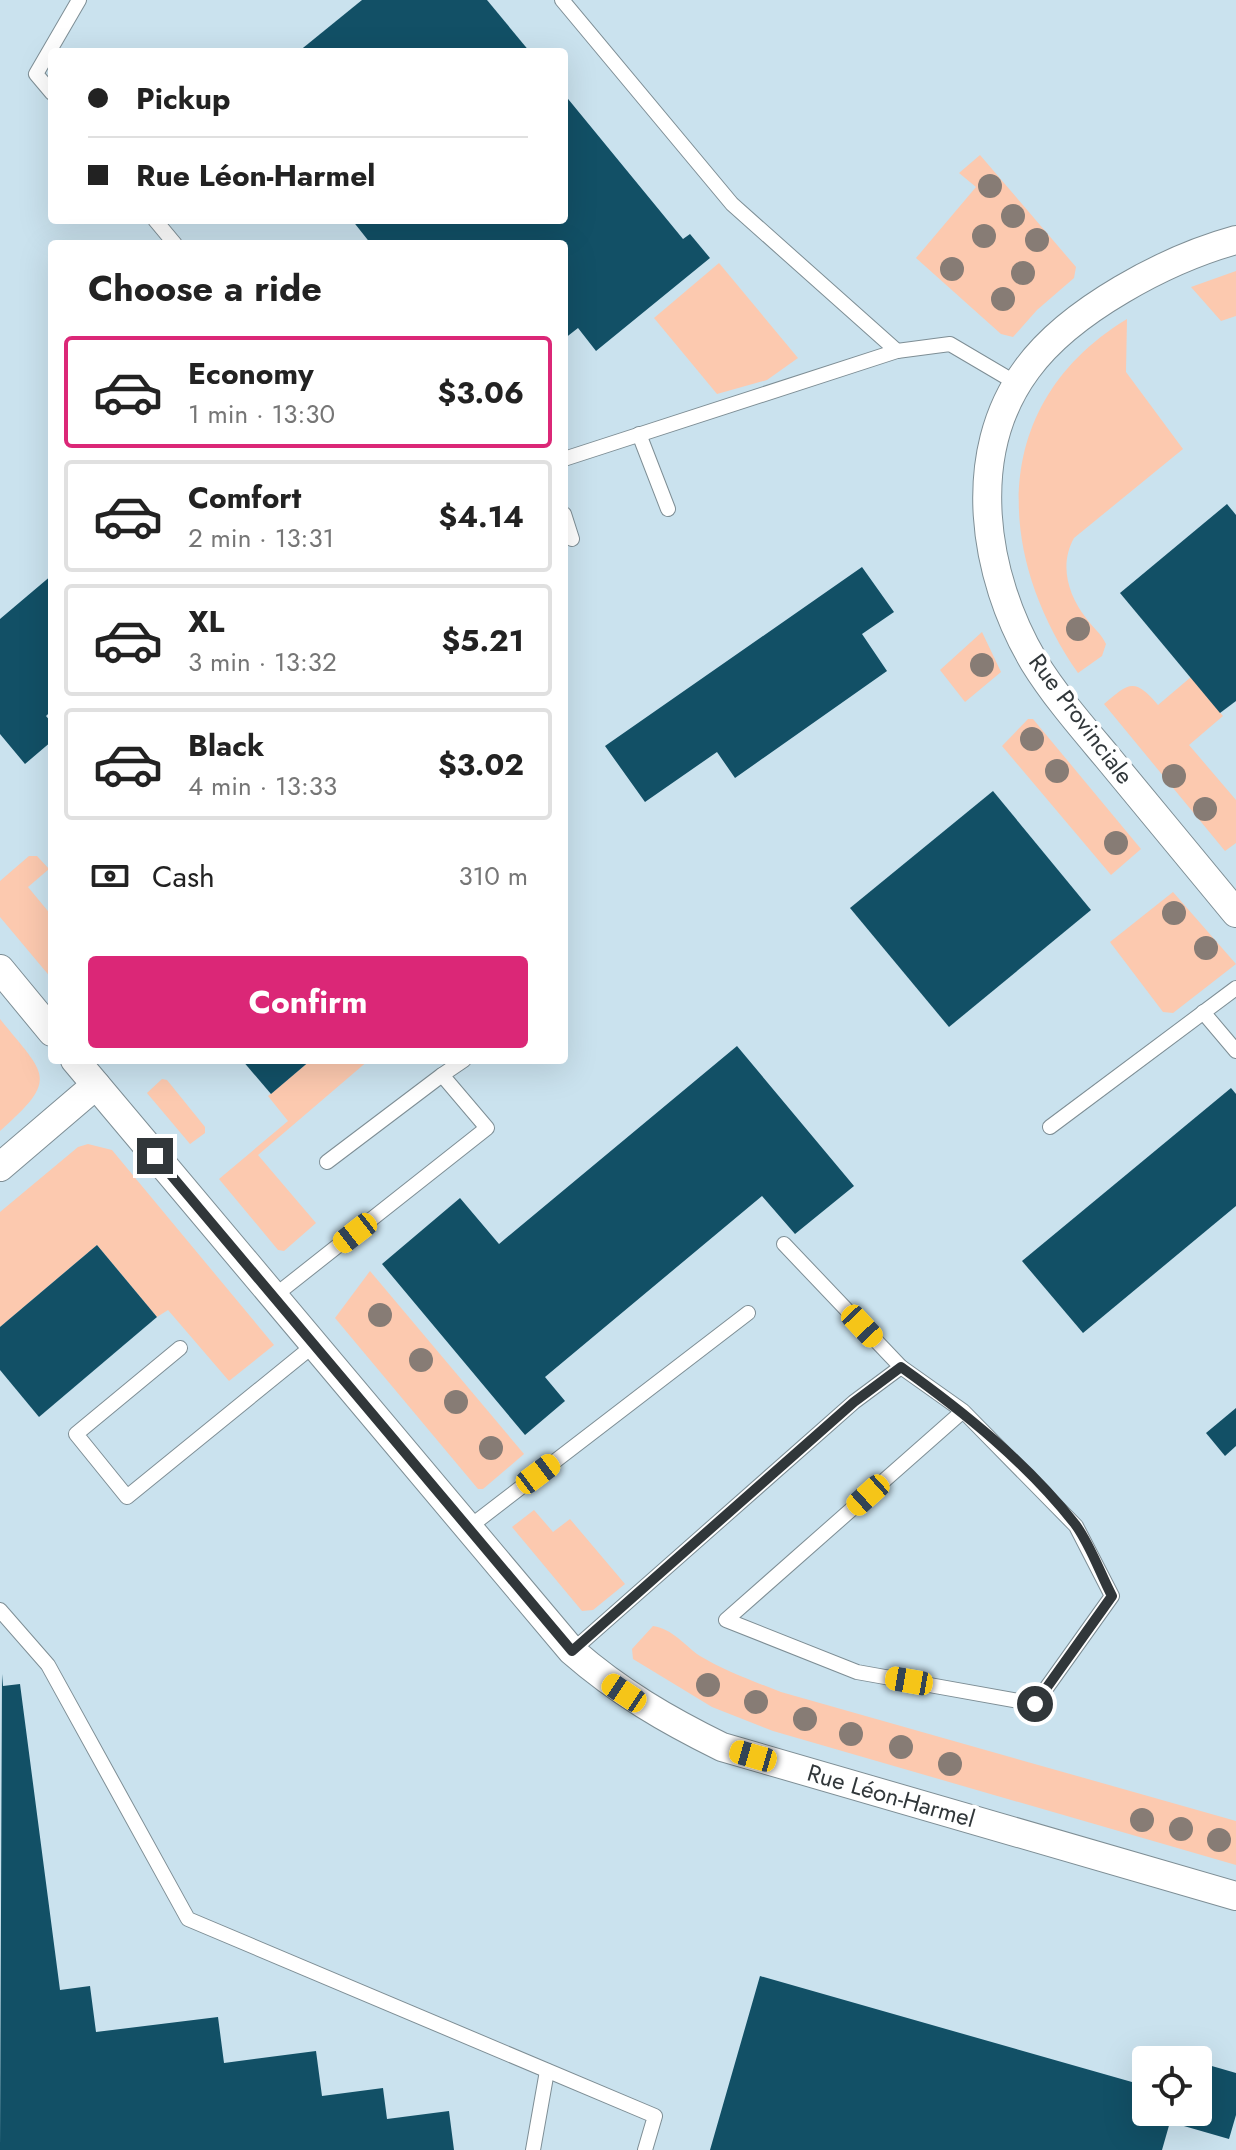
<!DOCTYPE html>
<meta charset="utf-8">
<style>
:root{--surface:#fff;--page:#f2f2f2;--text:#222;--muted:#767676;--line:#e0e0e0;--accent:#db2777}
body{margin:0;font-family:Jost,sans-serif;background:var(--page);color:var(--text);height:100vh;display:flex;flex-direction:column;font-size:30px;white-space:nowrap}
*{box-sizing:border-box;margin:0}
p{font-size:26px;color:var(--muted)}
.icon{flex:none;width:44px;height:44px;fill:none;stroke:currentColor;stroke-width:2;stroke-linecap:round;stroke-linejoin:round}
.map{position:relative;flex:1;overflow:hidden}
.details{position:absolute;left:48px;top:240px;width:520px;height:824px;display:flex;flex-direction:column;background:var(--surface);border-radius:8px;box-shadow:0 8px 32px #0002}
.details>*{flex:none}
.hud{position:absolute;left:48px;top:48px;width:520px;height:176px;border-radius:8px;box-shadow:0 8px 32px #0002;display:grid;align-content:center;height:176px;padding:0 40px;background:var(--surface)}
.fabs{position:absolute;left:1132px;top:2046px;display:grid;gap:16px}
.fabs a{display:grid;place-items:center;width:80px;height:80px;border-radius:8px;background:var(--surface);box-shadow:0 8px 32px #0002;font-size:40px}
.end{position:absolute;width:36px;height:36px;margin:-18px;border:10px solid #31373a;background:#fff;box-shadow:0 0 0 4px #fff}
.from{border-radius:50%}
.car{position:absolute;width:24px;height:48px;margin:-24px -12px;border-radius:10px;box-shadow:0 0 6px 2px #0007;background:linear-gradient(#f5c518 24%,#345 0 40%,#f5c518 0 76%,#345 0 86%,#f5c518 0)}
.hud b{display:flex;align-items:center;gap:28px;height:76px;font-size:30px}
.hud b+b{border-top:2px solid var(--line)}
.hud i{width:20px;height:20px;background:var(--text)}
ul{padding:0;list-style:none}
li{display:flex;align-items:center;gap:24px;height:112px;margin:0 16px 12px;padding:0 24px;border:4px solid var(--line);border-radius:8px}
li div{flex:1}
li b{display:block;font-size:30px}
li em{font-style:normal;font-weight:700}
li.selected{border-color:var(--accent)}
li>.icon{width:72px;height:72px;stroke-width:1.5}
h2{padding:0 40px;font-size:36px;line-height:96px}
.pay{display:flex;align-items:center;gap:20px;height:88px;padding:0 40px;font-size:30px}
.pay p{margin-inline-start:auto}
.primary-button{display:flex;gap:16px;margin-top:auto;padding:16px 40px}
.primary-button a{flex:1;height:92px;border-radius:8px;background:var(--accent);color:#fff;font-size:32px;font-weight:700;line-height:92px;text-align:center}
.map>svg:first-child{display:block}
</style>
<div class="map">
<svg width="1236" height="2150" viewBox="0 0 1236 2150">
<rect width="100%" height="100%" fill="#ddeef6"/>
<path fill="#cae2ee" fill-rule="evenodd" d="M0,0H1236V2150H0ZM52,52H564V220H52ZM52,244H564V1060H52ZM1146,2060H1198V2112H1146Z"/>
<g fill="#fcc9af">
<polygon points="980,155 1076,267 1074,278 1037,310 1013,337 1001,334 916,258 976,187 959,173"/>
<polygon points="719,263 798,358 767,380 717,394 654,318"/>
<polygon points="1236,271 1236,316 1221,321 1191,287"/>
<path d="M1127,319L1126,372L1183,449L1074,538C1059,565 1068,595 1086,618C1093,628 1101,633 1106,644L1102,656L1078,673C994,552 990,402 1127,319Z"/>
<polygon points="982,632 1001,672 965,702 940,670"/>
<path d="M1191,677L1223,716L1189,745L1236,800V843L1225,851L1104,704C1129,683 1134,677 1158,705Z"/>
<polygon points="1028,719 1033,719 1141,849 1111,875 1002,746"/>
<polygon points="29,856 37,856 49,869 28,887 52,916 52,979 0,917 0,881"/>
<polygon points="1173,892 1236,964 1173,1013 1163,1012 1110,942"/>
<path d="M0,1019C46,1076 60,1078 0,1131Z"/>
<polygon points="311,1060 369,1060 258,1155 316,1223 284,1251 278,1250 219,1179 288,1121 268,1096"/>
<polygon points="162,1079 167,1080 205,1127 205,1133 190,1144 147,1093"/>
<polygon points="88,1144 112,1150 274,1345 229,1381 168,1310 157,1317 97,1245 0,1327 0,1212 78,1147"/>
<polygon points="370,1271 524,1454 483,1489 478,1489 335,1318"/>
<polygon points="534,1510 553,1532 570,1519 625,1584 593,1610 582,1611 512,1527"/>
<path d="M653,1626C673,1629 684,1645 700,1656C725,1671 753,1681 781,1692L1236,1821V1865L773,1731L712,1707L633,1659L632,1649Z"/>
</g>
<g fill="#125066">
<polygon points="362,0 487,0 530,52 298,52"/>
<polygon points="564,94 683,239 690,234 710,258 596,351 578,328 564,339 564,244 371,244 352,220 564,220"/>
<polygon points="1227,504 1236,515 1236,701 1220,713 1120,593"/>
<polygon points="862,567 894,612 862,634 887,671 735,778 717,752 645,802 605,746"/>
<polygon points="52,575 52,710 46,716 52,723 52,741 25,764 0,734 0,619"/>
<polygon points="993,791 1091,910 949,1027 850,908"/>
<polygon points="737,1046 854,1186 795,1234 762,1196 545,1377 565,1401 525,1435 382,1264 460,1198 499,1244"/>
<polygon points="242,1060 311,1060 271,1094"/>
<polygon points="1231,1088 1236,1094 1236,1206 1083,1333 1022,1261"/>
<polygon points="97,1245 157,1317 39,1417 0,1370 0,1327"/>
<polygon points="1236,1408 1236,1446 1225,1456 1206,1433"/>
<polygon points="2,1674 3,1686 20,1684 60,1990 90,1986 96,2032 218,2017 224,2063 316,2051 322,2096 383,2088 387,2119 449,2111 454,2150 0,2150"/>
<polygon points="760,1976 1146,2086 1146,2112 1198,2112 1198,2062 1236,2073 1236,2115 1229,2139 1170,2122 1162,2150 710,2150"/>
</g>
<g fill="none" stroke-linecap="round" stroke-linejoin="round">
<g stroke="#7e8e95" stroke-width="16">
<g id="service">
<polyline points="562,0 732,204 897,351"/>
<polyline points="52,93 36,74 79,0"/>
<polyline points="155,220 175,244"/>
<polyline points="639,434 668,509"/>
<polyline points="564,459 897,351 950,344 1018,384"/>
<polyline points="564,514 572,539"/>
<polyline points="1203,1012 1236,1051"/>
<polyline points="1050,1127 1236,988"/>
<polyline points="327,1162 442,1075"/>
<polyline points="273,1297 487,1128 442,1075 464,1060"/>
<polyline points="180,1348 76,1434 127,1497 314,1345"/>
<polyline points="901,1367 963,1411 1076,1526 1112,1596 1035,1704 857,1672 726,1620 963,1411"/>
<polyline points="468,1528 748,1313"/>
<polyline points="0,1610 48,1665 188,1919 655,2116 645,2150"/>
<polyline points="572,1651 854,1402 901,1367 784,1244"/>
<polyline points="533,2150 547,2071"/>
</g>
</g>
<g stroke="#7e8e95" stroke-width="30">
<g id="minor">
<path d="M1236,240C1167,259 1070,310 1027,369C964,454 983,576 1034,662C1055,696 1083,728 1108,758C1151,810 1193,861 1236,913"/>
<polyline points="0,969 52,1032"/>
<path d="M75,1060L572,1651C619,1692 667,1720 722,1747L1236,1896"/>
<polyline points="0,1167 96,1085"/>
</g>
</g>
<use href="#service" stroke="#fff" stroke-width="14"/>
<use href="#minor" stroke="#fff" stroke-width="28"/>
</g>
<g fill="#877c75">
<circle cx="990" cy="186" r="12"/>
<circle cx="1013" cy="216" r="12"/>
<circle cx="984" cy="236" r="12"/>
<circle cx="1037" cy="240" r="12"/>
<circle cx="952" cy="269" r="12"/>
<circle cx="1023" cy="273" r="12"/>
<circle cx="1003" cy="299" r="12"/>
<circle cx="1078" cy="629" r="12"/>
<circle cx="982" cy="665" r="12"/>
<circle cx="1032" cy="739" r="12"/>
<circle cx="1057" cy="771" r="12"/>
<circle cx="1174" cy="776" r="12"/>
<circle cx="1205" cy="809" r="12"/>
<circle cx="1116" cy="843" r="12"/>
<circle cx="1174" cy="913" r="12"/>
<circle cx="1206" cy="948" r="12"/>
<circle cx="380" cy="1315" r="12"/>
<circle cx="421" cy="1360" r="12"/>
<circle cx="456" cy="1402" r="12"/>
<circle cx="491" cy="1448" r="12"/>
<circle cx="708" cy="1685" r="12"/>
<circle cx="756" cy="1702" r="12"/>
<circle cx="805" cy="1719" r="12"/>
<circle cx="851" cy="1734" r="12"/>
<circle cx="901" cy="1747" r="12"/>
<circle cx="950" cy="1764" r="12"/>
<circle cx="1142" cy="1820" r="12"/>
<circle cx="1181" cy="1829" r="12"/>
<circle cx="1219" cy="1840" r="12"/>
</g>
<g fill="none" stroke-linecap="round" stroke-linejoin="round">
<path stroke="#31373a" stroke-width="10" d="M155,1156L572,1651L854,1402L901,1367C964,1412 1027,1463 1075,1524C1090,1544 1100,1573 1112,1596L1035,1704"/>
</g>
<g text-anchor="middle" stroke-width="8" stroke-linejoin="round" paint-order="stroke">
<g font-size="24" fill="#31373a" stroke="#fff">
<text transform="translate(1081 719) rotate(53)" y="8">Rue Provinciale</text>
<text transform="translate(891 1796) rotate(16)" y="8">Rue Léon-Harmel</text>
</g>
</g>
</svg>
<div class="fabs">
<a><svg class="icon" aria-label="locate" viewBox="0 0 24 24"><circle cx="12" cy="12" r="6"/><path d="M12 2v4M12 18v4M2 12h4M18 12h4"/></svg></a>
</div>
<i class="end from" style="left:1035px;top:1704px"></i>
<i class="end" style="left:155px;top:1156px"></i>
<i class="car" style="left:355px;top:1233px;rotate:232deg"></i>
<i class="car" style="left:862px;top:1326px;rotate:137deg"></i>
<i class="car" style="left:538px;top:1474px;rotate:53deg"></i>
<i class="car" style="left:868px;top:1495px;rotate:228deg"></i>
<i class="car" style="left:909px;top:1681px;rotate:280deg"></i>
<i class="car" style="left:624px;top:1693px;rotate:304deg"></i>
<i class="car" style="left:753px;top:1756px;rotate:286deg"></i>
<div class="hud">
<b><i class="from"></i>Pickup</b>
<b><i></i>Rue Léon-Harmel</b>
</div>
<section class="details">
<h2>Choose a ride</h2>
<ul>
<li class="selected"><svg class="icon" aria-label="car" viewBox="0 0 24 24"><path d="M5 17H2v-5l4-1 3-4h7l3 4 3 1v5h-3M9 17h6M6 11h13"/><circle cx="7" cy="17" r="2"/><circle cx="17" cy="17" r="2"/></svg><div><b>Economy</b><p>1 min · 13:30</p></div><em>$3.06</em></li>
<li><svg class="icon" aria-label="car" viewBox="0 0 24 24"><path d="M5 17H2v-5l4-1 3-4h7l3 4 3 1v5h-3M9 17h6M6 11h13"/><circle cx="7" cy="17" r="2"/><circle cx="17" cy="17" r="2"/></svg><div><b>Comfort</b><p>2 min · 13:31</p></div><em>$4.14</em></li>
<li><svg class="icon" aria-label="car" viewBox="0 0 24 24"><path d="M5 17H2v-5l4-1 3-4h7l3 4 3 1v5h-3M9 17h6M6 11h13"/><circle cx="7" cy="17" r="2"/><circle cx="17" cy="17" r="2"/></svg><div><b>XL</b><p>3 min · 13:32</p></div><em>$5.21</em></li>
<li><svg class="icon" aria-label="car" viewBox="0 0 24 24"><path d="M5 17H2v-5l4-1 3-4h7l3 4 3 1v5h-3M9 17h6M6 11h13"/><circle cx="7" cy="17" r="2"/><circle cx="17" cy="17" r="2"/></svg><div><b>Black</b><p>4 min · 13:33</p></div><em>$3.02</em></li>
</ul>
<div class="pay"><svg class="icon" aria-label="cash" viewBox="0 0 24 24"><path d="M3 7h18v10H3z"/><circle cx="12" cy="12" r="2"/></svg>Cash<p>310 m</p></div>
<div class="primary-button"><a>Confirm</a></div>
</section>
</div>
